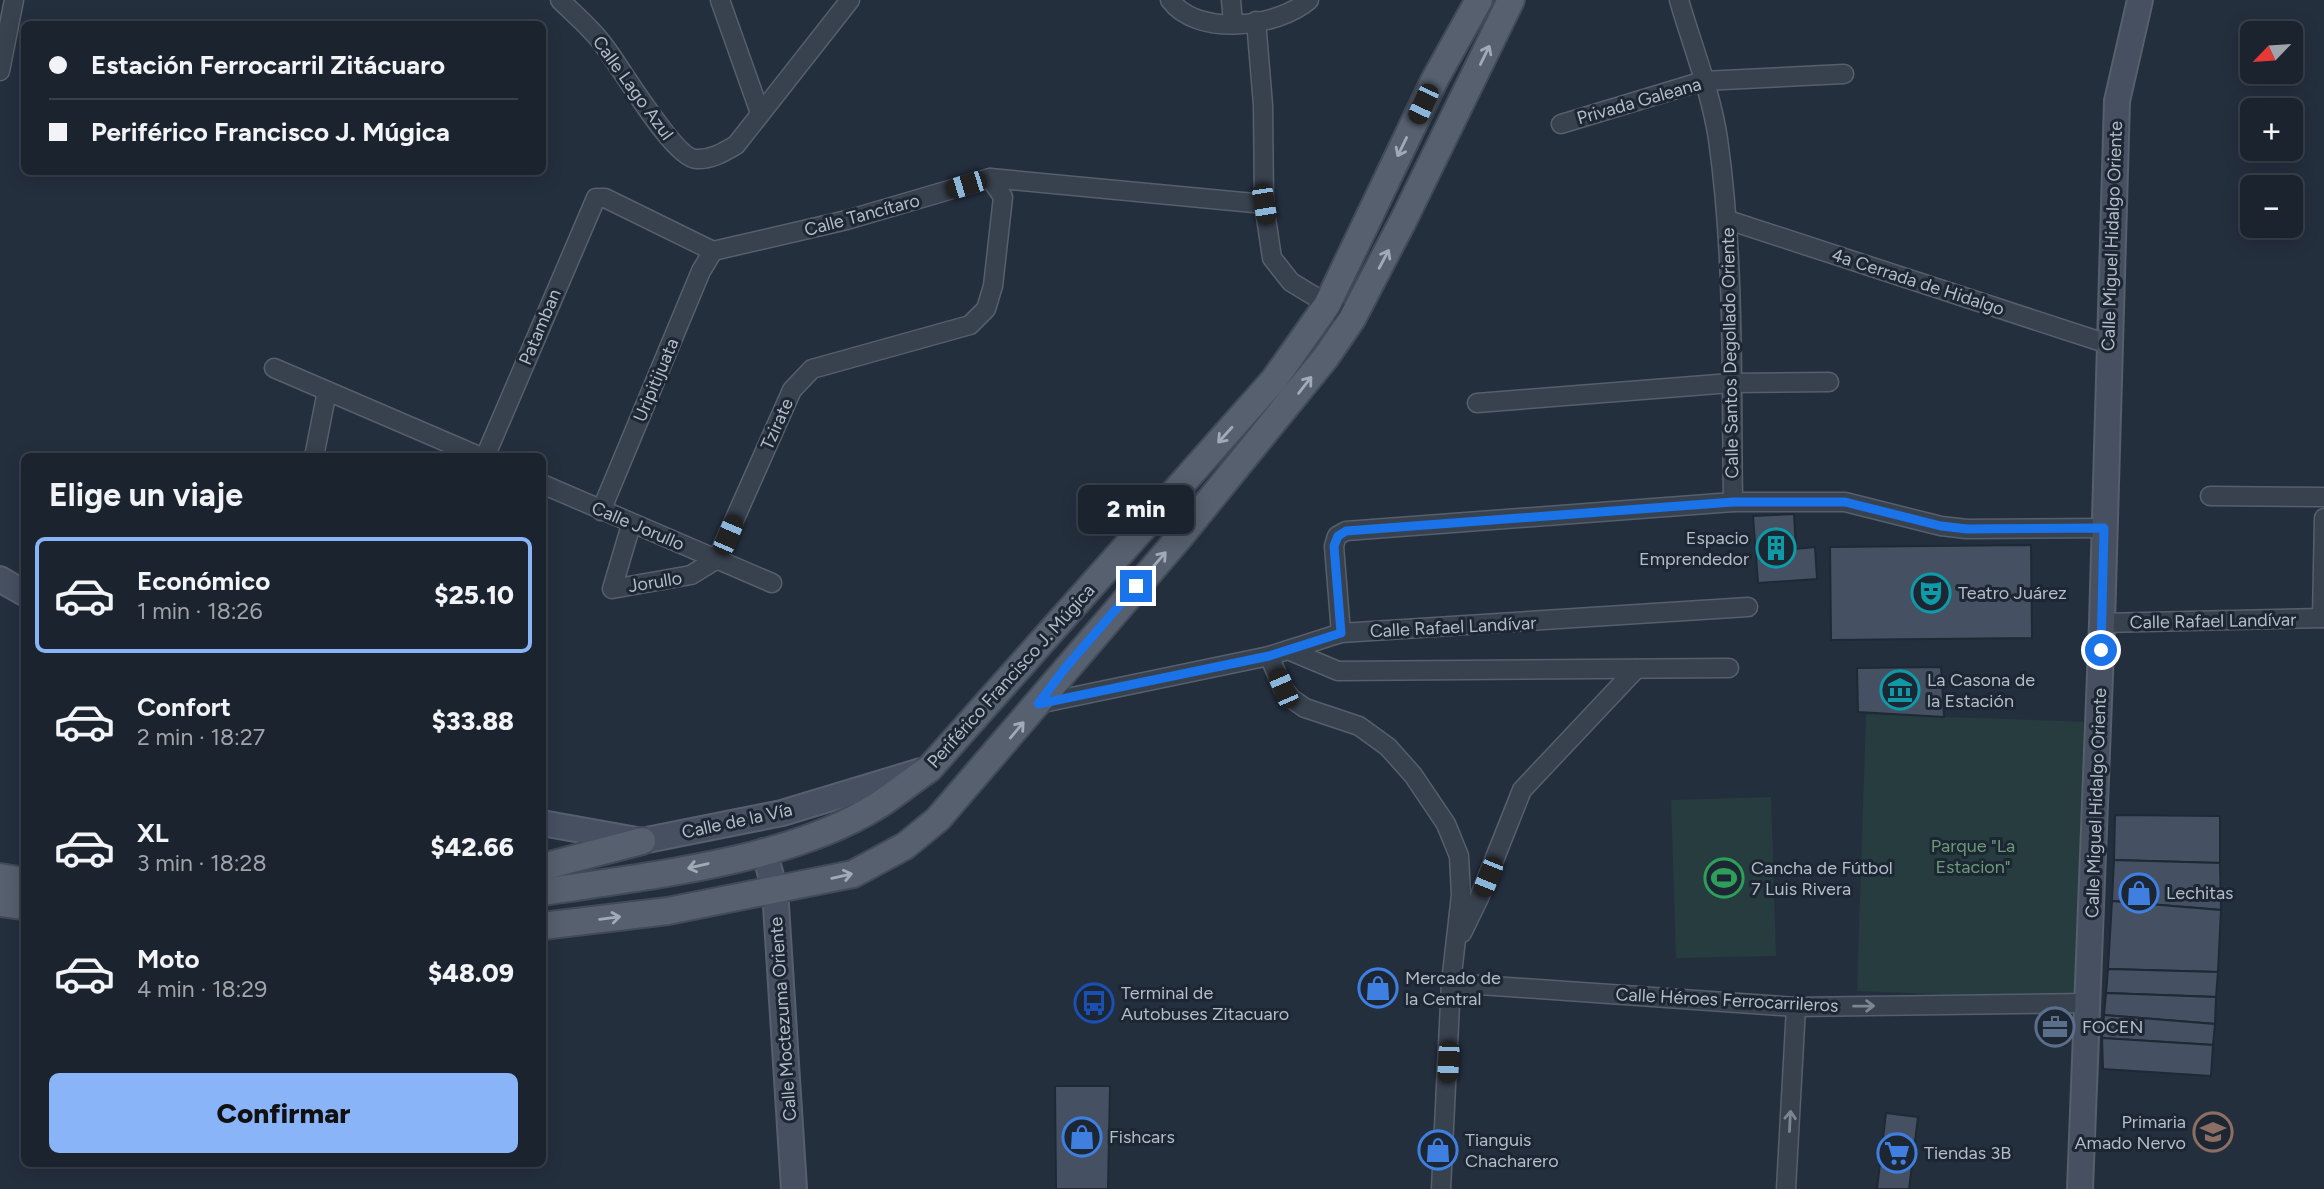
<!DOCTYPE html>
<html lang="es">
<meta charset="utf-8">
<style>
:root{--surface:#1b232e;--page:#242b36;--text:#f1f3f6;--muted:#a0a4aa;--line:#39404a;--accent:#8ab4f8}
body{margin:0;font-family:Figtree,sans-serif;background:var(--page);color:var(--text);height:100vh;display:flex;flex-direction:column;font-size:26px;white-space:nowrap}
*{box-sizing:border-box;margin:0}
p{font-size:23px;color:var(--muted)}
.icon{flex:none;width:38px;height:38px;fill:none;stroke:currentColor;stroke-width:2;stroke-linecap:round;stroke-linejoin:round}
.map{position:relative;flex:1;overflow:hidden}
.drawer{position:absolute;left:21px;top:453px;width:525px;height:714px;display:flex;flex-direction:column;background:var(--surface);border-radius:10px;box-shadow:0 4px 18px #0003,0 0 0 2px var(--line)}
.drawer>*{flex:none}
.hud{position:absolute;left:21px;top:21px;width:525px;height:154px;border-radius:10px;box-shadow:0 4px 18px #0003,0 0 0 2px var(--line);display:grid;align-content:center;height:154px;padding:0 28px;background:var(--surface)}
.needle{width:46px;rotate:245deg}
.controls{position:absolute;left:2240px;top:21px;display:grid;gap:14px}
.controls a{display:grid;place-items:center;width:63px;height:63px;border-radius:10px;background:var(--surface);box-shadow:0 4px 18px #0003,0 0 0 2px var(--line);font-size:35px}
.end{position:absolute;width:32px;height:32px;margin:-16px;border:9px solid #1a73e8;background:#fff;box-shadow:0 0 0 4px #fff}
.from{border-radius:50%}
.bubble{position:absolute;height:49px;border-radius:10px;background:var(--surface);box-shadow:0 4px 18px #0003,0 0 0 2px var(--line);font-size:23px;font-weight:800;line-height:49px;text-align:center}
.car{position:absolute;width:21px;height:42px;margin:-21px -10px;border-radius:9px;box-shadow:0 0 5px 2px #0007;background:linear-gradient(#222 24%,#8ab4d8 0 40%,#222 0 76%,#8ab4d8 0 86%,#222 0)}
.hud b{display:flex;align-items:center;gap:24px;height:66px;font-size:26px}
.hud b+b{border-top:2px solid var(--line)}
.hud i{width:18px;height:18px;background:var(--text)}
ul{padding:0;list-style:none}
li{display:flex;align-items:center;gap:21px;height:116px;margin:0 14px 10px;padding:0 14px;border:4px solid transparent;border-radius:10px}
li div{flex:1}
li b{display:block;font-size:26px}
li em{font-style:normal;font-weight:800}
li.selected{border-color:var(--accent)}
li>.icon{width:63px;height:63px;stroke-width:1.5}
h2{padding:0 28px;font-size:32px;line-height:84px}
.action{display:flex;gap:14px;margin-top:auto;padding:14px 28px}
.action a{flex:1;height:80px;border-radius:10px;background:var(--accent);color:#111;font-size:28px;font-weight:800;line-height:80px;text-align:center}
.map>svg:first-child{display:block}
</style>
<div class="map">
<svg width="2324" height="1189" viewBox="0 0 2324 1189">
<rect width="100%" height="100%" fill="#242f3e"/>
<g fill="#263c3f">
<polygon points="1866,714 2088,722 2079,999 1857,991"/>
<polygon points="1771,797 1776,956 1676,958 1671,800"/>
</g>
<g fill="#455162" stroke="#1f2835" stroke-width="2">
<polygon points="1794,514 1796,549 1815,547 1817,579 1758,583 1753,516"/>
<polygon points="2031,545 2032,638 1831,640 1830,547"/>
<polygon points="1941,667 1944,717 1858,712 1857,668"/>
<polygon points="2115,815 2220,816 2220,863 2114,860"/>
<polygon points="2114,860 2220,863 2221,910 2112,901"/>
<polygon points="2112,901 2221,910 2218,972 2108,969"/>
<polygon points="2108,969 2218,972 2216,997 2106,993"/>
<polygon points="2106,993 2216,997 2215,1024 2104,1015"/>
<polygon points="2041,1009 2071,1012 2066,1046 2041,1042"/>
<polygon points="2104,1015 2215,1024 2213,1045 2102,1038"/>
<polygon points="2102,1038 2213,1045 2211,1076 2103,1069"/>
<polygon points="1055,1086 1110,1086 1108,1189 1056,1189"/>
<polygon points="1886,1113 1918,1117 1909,1189 1877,1189"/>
</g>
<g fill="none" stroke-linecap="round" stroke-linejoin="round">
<g stroke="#565f6c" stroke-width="21">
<g id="street">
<path d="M560,0C574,14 590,27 602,43C620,65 673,158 696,159C711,160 724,152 736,145L850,0"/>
<polyline points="720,0 760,113"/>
<path d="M1170,0C1198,38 1278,27 1309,0"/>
<polyline points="1231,0 1233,23"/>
<path d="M1679,0C1692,45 1711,92 1718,139C1735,259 1731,381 1733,502"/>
<polyline points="1256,21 1263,105 1264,204 1272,258 1291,282 1352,319"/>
<polyline points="0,71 14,0"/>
<polyline points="1561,124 1703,81 1844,74"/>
<polyline points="1728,220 2108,344"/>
<polyline points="274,368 481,457"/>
<polyline points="1477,403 1731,383 1829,382"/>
<polyline points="314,457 327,391"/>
<polyline points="485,457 596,198 605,198 713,251 847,220 990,178 1264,204"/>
<polyline points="542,484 772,583"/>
<polyline points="2210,496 2324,497"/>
<polyline points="601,511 701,271 713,251"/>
<polyline points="631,525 612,589 691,575 717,559 792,390 812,369 970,325 986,309 993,286 1003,197 990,178"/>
<polyline points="2322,618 2324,518"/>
<polyline points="2102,623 2324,618"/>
<polyline points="1341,633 1334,546 1337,536 1346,531 1733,502 1845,502 1941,526 1967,529 2104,528"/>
<polyline points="1288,650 1338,671 1729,668"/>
<polyline points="1269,656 1283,688 1292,699 1305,708 1359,726 1388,747 1413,775 1446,824 1459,856 1461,895 1451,983 1441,1189"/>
<polyline points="1038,704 1269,656 1341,633 1748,607"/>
<polyline points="1462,933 1479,898 1522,790 1636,669"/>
<polyline points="1451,983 1796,1007 2088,1003"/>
<polyline points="1786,1189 1796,1007"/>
</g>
</g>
<g stroke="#565f6c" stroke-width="28">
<g id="secondary">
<polyline points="0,579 24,593"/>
<polyline points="542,823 642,841 782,813 921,771"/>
<polyline points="764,851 775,890 794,1189"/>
<polyline points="2080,1189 2102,623 2117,101 2140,0"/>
</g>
</g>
<g stroke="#414a57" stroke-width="30">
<g id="primary">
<polyline points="542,867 642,841"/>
<polyline points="0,877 24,881"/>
<path d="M542,892C646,876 787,862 877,806C895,795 911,781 929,769L1274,380L1327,305L1435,79L1479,0"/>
<polyline points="0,903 24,906"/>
<polyline points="542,926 668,911 853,874 905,846 938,819 1179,538 1326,357 1352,319 1404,219 1511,0"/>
</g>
</g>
<use href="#street" stroke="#38414e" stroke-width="18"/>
<use href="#secondary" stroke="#465061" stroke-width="24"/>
<use href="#primary" stroke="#56606e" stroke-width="26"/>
</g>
<defs><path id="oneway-shaft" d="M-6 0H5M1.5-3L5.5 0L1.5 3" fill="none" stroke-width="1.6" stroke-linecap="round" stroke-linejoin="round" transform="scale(1.75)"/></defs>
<g stroke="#a1aab7">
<use href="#oneway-shaft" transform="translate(1485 55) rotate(-64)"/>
<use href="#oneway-shaft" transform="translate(1402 147) rotate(116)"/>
<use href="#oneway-shaft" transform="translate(1384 259) rotate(-62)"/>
<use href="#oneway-shaft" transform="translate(1305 385) rotate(-52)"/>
<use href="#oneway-shaft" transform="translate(1225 435) rotate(132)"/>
<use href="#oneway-shaft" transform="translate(1159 560) rotate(-49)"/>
<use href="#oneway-shaft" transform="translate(1017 730) rotate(-50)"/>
<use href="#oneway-shaft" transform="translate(698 866) rotate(167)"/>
<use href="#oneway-shaft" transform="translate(842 876) rotate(-13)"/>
<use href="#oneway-shaft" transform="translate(610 918) rotate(-7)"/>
</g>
<g stroke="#7c8592">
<use href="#oneway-shaft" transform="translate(1864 1006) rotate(-1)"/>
<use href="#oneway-shaft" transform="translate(1790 1121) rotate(-87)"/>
</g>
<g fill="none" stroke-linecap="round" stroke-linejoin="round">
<polyline stroke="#1a73e8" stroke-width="9" points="1136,586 1066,667 1038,704 1269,656 1341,633 1334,546 1338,536 1346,531 1733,502 1845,502 1941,526 1967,529 2104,528 2101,650"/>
</g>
<defs>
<g id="building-ring" transform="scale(2.0125)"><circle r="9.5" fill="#1d2633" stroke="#0f9aa8" stroke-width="1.5"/><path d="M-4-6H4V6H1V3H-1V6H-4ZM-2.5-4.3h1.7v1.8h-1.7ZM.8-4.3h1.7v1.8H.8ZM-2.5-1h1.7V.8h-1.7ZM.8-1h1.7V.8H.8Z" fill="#0f9aa8"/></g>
<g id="theatre-ring" transform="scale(2.0125)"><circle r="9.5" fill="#1d2633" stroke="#0f9aa8" stroke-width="1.5"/><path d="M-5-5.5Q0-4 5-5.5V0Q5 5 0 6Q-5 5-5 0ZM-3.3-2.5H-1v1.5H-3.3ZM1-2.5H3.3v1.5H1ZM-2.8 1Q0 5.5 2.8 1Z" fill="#0f9aa8"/></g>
<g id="museum-ring" transform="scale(2.0125)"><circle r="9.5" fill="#1d2633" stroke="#0f9aa8" stroke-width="1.5"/><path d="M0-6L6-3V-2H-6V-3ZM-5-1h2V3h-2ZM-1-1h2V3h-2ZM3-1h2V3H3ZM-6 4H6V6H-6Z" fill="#0f9aa8"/></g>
<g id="stadium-ring" transform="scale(2.0125)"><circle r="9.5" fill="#1d2633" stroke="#2e9e5b" stroke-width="1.5"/><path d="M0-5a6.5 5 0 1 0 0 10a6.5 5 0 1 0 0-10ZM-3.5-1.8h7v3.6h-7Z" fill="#2e9e5b"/></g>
<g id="shop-ring" transform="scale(2.0125)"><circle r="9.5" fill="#1d2633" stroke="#3f7fe0" stroke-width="1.5"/><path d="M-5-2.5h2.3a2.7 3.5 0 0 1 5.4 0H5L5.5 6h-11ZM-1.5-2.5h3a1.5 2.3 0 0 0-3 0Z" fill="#3f7fe0"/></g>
<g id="bus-ring" transform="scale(2.0125)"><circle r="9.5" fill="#1d2633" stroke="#1a4fb4" stroke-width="1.5"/><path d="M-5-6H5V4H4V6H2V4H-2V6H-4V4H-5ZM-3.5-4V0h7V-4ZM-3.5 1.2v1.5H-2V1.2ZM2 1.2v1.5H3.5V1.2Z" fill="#1a4fb4"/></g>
<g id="office-ring" transform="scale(2.0125)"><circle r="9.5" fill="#1d2633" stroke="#5c6f8a" stroke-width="1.5"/><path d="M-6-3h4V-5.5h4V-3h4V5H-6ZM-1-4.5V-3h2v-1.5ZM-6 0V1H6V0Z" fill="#5c6f8a"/></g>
<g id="school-ring" transform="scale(2.0125)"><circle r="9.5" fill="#1d2633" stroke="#8d6e63" stroke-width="1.5"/><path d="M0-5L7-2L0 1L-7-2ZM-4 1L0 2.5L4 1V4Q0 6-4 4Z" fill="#8d6e63"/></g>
<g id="supermarket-ring" transform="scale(2.0125)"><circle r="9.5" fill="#1d2633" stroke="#3f7fe0" stroke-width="1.5"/><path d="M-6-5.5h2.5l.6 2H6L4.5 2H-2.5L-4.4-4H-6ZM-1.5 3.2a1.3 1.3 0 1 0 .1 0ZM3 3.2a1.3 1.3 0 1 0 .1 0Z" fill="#3f7fe0"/></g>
</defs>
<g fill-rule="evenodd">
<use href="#building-ring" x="1776" y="548"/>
<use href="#theatre-ring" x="1931" y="593"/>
<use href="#museum-ring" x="1900" y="690"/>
<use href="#stadium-ring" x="1724" y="878"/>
<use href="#shop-ring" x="2139" y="893"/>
<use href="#shop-ring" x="1378" y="988"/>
<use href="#bus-ring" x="1094" y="1003"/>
<use href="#office-ring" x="2055" y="1027"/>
<use href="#school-ring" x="2213" y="1132"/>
<use href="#shop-ring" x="1082" y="1137"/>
<use href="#shop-ring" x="1438" y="1150"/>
<use href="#supermarket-ring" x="1897" y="1153"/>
</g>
<g text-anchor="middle" stroke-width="6" stroke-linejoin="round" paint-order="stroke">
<g font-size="18" fill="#b4bcc9" stroke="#1d2633">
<text transform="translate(633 88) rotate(54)" y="6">Calle Lago Azul</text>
<text transform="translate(1639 101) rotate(-16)" y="6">Privada Galeana</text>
<text transform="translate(862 215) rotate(-15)" y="6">Calle Tancítaro</text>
<text transform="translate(2112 236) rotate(-88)" y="6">Calle Miguel Hidalgo Oriente</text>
<text transform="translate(1918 282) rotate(18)" y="6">4a Cerrada de Hidalgo</text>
<text transform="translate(540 327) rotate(-67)" y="6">Patamban</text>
<text transform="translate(1730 353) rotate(-91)" y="6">Calle Santos Degollado Oriente</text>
<text transform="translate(656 380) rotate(-67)" y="6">Uripitijuata</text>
<text transform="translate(777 424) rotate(-66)" y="6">Tzirate</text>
<text transform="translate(638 526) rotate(23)" y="6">Calle Jorullo</text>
<text transform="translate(655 582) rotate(-9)" y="6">Jorullo</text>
<text transform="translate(2213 621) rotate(-1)" y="6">Calle Rafael Landívar</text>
<text transform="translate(1453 627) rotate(-3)" y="6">Calle Rafael Landívar</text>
<text transform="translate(1011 676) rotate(-48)" y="6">Periférico Francisco J. Múgica</text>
<text transform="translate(2096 803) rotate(-88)" y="6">Calle Miguel Hidalgo Oriente</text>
<text transform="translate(737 821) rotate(-12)" y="6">Calle de la Vía</text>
<text transform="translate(1727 1000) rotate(3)" y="6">Calle Héroes Ferrocarrileros</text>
<text transform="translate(783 1019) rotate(-94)" y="6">Calle Moctezuma Oriente</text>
</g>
<g font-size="18" fill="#b4bcc9" stroke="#1d2633" text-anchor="start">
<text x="1749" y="544" text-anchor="end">Espacio<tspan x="1749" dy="21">Emprendedor</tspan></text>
<text x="1958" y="599">Teatro Juárez</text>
<text x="1927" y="686">La Casona de<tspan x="1927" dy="21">la Estación</tspan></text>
<text x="1751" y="874">Cancha de Fútbol<tspan x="1751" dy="21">7 Luis Rivera</tspan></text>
<text x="2166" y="899">Lechitas</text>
<text x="1405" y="984">Mercado de<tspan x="1405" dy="21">la Central</tspan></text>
<text x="1121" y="999">Terminal de<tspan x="1121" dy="21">Autobuses Zitacuaro</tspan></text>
<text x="2082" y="1033">FOCEN</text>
<text x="2186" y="1128" text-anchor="end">Primaria<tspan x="2186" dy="21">Amado Nervo</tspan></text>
<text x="1109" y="1143">Fishcars</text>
<text x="1465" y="1146">Tianguis<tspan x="1465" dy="21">Chacharero</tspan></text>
<text x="1924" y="1159">Tiendas 3B</text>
</g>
<g font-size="18" fill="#6b9a76" stroke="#1d2633">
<text x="1973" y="852">Parque "La<tspan x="1973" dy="21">Estacion"</tspan></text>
</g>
</g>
</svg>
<div class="controls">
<a><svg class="needle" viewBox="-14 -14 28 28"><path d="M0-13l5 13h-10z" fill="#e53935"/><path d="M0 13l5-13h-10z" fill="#a0a4aa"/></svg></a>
<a>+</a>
<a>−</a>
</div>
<i class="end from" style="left:2101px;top:650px"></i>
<i class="end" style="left:1136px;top:586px"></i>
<div class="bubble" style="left:1078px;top:485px;width:116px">2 min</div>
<i class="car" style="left:1423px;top:104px;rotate:205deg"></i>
<i class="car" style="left:966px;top:185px;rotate:253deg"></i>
<i class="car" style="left:1264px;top:204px;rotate:171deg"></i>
<i class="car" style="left:728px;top:535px;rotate:23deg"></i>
<i class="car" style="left:1283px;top:688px;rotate:337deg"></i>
<i class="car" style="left:1488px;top:877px;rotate:202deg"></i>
<i class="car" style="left:1448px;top:1062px;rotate:183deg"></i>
<div class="hud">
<b><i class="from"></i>Estación Ferrocarril Zitácuaro</b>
<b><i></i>Periférico Francisco J. Múgica</b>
</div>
<section class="drawer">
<h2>Elige un viaje</h2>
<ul>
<li class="selected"><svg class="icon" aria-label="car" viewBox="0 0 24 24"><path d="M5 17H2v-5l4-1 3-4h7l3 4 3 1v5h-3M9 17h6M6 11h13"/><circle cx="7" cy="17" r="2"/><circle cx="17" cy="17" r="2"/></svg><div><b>Económico</b><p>1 min · 18:26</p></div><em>$25.10</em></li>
<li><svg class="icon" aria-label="car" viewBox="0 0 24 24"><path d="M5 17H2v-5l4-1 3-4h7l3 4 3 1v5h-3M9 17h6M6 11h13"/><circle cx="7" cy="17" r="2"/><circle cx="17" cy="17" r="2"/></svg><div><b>Confort</b><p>2 min · 18:27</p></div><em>$33.88</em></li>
<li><svg class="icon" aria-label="car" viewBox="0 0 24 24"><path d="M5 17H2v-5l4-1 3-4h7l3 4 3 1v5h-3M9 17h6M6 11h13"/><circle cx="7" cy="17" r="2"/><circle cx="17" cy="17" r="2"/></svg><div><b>XL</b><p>3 min · 18:28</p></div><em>$42.66</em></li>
<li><svg class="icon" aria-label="car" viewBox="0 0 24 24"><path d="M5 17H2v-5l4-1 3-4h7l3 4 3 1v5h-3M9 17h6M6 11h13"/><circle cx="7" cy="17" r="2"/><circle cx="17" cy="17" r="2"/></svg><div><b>Moto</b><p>4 min · 18:29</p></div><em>$48.09</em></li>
</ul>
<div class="action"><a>Confirmar</a></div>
</section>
</div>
